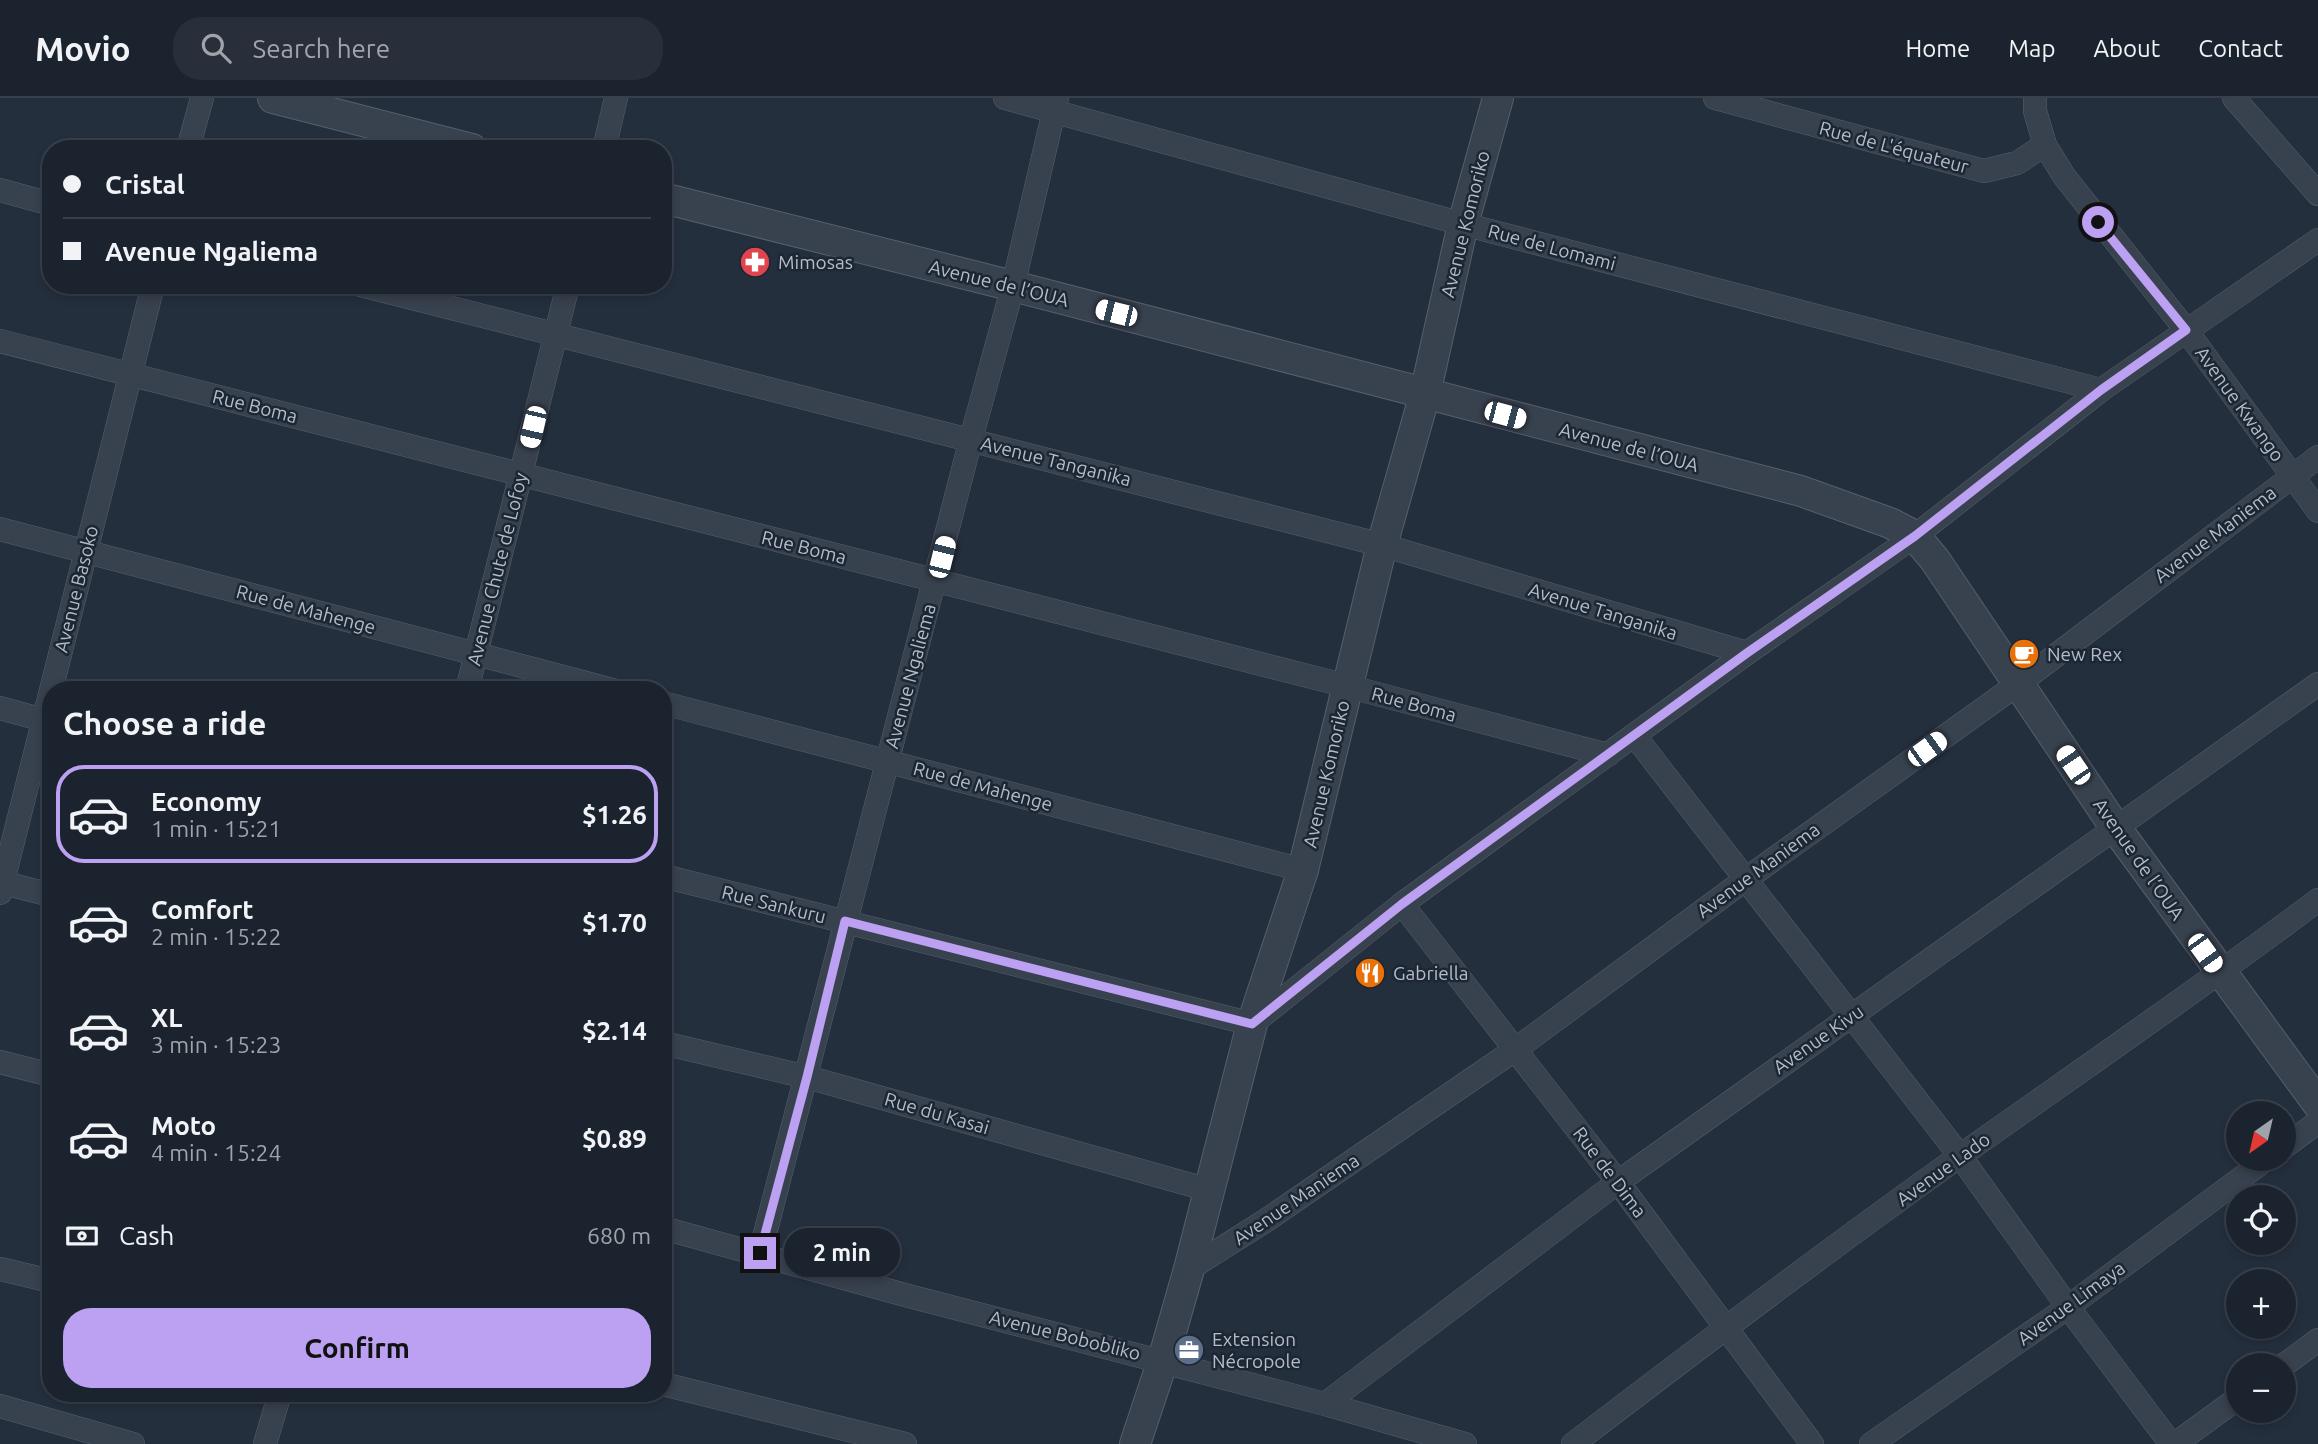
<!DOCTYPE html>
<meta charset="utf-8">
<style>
:root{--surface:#1b232e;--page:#282f3a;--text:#f1f3f6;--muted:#a0a4aa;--line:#39404a;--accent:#bca0f2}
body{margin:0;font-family:Ubuntu,sans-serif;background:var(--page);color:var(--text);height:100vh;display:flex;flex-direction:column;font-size:26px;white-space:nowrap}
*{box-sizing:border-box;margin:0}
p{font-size:23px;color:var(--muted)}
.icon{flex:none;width:38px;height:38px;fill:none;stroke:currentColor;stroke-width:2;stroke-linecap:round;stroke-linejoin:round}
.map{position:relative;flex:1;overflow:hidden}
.panel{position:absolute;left:42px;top:583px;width:630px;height:721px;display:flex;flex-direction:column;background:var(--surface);border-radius:28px;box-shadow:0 4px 10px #0003,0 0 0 2px var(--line)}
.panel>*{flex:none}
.banner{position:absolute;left:42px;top:42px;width:630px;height:154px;border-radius:28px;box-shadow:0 4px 10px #0003,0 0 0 2px var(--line);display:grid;align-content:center;height:154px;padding:0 21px;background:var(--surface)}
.needle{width:46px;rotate:214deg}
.controls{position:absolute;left:2226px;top:1003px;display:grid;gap:14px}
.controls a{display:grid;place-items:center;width:70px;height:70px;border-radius:50%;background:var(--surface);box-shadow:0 4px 10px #0003,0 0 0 2px var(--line);font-size:35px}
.end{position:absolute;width:32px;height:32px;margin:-16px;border:9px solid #bca0f2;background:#111;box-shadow:0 0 0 4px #111}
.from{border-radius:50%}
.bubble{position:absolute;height:49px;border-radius:24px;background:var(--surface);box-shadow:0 4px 10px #0003,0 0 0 2px var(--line);font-size:23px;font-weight:700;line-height:49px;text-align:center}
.car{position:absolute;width:21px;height:42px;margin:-21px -10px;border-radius:9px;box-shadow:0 0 5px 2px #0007;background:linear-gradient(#fff 24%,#345 0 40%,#fff 0 76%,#345 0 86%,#fff 0)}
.banner b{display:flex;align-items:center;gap:24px;height:66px;font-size:26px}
.banner b+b{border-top:2px solid var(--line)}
.banner i{width:18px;height:18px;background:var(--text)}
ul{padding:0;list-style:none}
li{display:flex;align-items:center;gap:21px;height:98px;margin:0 14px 10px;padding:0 7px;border:4px solid transparent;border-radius:28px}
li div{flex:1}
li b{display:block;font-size:26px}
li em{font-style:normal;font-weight:700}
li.active{border-color:var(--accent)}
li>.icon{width:63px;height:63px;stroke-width:1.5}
h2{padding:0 21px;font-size:32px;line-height:84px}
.pay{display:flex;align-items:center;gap:18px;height:77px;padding:0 21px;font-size:26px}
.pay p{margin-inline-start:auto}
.cta{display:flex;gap:14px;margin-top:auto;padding:14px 21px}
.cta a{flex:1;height:80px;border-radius:28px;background:var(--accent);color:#111;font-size:28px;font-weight:700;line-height:80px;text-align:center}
header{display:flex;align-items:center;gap:42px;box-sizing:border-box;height:98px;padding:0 35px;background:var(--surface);border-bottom:2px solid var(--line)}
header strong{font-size:33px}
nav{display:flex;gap:38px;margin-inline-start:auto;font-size:24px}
.search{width:490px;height:63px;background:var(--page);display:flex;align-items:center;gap:18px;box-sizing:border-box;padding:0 24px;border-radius:28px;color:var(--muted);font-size:26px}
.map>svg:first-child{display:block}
</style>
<header>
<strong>Movio</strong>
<div class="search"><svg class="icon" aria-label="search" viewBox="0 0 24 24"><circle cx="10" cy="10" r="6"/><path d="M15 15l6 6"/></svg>Search here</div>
<nav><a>Home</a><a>Map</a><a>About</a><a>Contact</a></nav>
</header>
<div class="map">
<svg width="2318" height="1346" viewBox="0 0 2318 1346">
<rect width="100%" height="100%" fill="#242f3e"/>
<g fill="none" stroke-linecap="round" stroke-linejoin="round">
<g stroke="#565f6c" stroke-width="24">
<g id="minor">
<polyline points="1005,0 1463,126 2101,292"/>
<polyline points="1715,0 1984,73 2017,65 2045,47"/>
<polyline points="2035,0 2035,13 2045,47 2064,78 2186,232 2318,413"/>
<polyline points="2234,0 2318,96"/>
<polyline points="188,51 202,0"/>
<polyline points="604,51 616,0"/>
<polyline points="0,92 51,106"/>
<polyline points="361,187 1382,447 1747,555"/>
<polyline points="0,243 1347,588 1608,657"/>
<polyline points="0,431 613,592"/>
<polyline points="467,592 568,187"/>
<polyline points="663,605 1303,772"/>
<polyline points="0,610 51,624"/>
<polyline points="1634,637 1960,1058 2068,1209 2171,1346"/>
<polyline points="663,778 1252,926 1402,806 1747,555 1915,438 2101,292 2318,142"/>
<polyline points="0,784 51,797"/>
<polyline points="0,795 153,187"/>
<polyline points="1402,806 1618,1084 1812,1346"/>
<polyline points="663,945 807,979 1209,1092"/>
<polyline points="0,964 51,977"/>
<polyline points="2284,1049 2318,1024"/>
<polyline points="663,1130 905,1197 1325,1306 1465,1346"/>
<polyline points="760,1155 971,341 1013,188 1057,0"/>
<polyline points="0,1171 51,1183"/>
<polyline points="1189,1171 1265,1123 1516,951 1746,781 2018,586 2318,359"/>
<polyline points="2284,1267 2318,1242"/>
<polyline points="663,1286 905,1346"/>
<polyline points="1325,1306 1618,1084 2318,586"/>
<polyline points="0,1308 133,1346"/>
<polyline points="265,1346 280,1295"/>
<path d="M1573,1346C1701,1248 1829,1151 1960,1058C2080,973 2201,890 2318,802"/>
<polyline points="1871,1346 2068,1209 2268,1060"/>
<polyline points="2175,1346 2238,1300"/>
</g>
</g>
<g stroke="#565f6c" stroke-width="32">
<g id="tertiary">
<polyline points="273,0 472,51"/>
<polyline points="663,100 1013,188 1801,393 1890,425 1915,438 1935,462 2115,729 2318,1006"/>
<polyline points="1135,1346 1163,1262 1189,1171 1252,926 1303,772 1382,447 1425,296 1463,126 1498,0"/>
</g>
</g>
<use href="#minor" stroke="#38414e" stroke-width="23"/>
<use href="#tertiary" stroke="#38414e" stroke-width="30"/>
</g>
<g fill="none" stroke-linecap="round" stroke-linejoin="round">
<polyline stroke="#bca0f2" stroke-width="9" points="760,1155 807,979 845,823 1252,926 1402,806 1747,555 1915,438 2101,292 2186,232 2098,124"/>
</g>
<defs>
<g id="pharmacy-disc" transform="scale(1.575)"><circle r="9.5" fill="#e0444e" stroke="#1d2633"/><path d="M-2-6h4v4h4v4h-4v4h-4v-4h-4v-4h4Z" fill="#fff"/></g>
<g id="cafe-disc" transform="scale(1.575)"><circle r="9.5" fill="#e8710a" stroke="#1d2633"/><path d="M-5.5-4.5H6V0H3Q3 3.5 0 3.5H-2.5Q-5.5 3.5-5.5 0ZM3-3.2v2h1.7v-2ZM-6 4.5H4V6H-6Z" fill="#fff"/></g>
<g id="restaurant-disc" transform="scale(1.575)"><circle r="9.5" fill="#e8710a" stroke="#1d2633"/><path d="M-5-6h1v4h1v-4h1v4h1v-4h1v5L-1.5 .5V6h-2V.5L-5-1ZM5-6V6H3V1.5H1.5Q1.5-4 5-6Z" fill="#fff"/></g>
<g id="office-disc" transform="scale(1.575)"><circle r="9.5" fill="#5c6f8a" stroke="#1d2633"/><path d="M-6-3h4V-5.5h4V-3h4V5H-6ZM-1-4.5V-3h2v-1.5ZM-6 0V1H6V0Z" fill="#fff"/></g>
</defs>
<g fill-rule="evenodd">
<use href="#pharmacy-disc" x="755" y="164"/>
<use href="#cafe-disc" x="2024" y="556"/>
<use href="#restaurant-disc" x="1370" y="875"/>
<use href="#office-disc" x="1189" y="1252"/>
</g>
<g text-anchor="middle" stroke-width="5" stroke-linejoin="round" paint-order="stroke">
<g font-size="19" fill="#b4bcc9" stroke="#1d2633">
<text transform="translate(1894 49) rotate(15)" y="7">Rue de L'équateur</text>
<text transform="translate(1465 126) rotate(-76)" y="7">Avenue Komoriko</text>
<text transform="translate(1552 149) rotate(15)" y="7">Rue de Lomami</text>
<text transform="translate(999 185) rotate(14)" y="7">Avenue de l’OUA</text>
<text transform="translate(2240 306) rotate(54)" y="7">Avenue Kwango</text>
<text transform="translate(255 308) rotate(14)" y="7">Rue Boma</text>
<text transform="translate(1629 349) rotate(15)" y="7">Avenue de l’OUA</text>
<text transform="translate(1056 363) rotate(14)" y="7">Avenue Tanganika</text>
<text transform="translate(2215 436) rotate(-37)" y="7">Avenue Maniema</text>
<text transform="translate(804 449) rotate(14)" y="7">Rue Boma</text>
<text transform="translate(497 471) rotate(-76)" y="7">Avenue Chute de Lofoy</text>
<text transform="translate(76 491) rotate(-76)" y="7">Avenue Basoko</text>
<text transform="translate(306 511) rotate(15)" y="7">Rue de Mahenge</text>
<text transform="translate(1603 513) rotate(17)" y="7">Avenue Tanganika</text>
<text transform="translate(910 578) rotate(-75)" y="7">Avenue Ngaliema</text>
<text transform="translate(1414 606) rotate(15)" y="7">Rue Boma</text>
<text transform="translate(1326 676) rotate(-77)" y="7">Avenue Komoriko</text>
<text transform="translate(983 688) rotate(15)" y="7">Rue de Mahenge</text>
<text transform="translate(2139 761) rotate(55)" y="7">Avenue de l’OUA</text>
<text transform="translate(1758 772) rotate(-36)" y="7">Avenue Maniema</text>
<text transform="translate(774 806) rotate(14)" y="7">Rue Sankuru</text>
<text transform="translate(1818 941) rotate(-35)" y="7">Avenue Kivu</text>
<text transform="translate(937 1015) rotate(16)" y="7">Rue du Kasai</text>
<text transform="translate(1943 1071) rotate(-36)" y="7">Avenue Lado</text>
<text transform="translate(1610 1074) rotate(53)" y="7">Rue de Dima</text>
<text transform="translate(1296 1101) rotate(-34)" y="7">Avenue Maniema</text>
<text transform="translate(2071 1205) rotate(-36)" y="7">Avenue Limaya</text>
<text transform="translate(1065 1237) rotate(14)" y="7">Avenue Bobobliko</text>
</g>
<g font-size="19" fill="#b4bcc9" stroke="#1d2633" text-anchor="start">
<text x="778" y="171">Mimosas</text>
<text x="2047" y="563">New Rex</text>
<text x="1393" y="882">Gabriella</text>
<text x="1212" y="1248">Extension<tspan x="1212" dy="22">Nécropole</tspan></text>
</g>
</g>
</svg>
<div class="controls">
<a><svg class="needle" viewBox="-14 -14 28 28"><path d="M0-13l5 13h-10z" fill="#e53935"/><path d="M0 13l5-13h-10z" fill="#a0a4aa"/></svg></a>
<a><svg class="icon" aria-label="locate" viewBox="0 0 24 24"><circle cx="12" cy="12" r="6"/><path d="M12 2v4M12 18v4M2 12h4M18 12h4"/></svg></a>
<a>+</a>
<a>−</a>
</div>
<i class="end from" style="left:2098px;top:124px"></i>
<i class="end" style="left:760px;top:1155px"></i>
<div class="bubble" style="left:784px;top:1130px;width:116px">2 min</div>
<i class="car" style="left:1116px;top:215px;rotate:284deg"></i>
<i class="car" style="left:1505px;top:317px;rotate:105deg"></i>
<i class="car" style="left:533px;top:329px;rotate:193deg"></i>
<i class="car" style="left:942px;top:459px;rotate:14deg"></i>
<i class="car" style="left:1927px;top:651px;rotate:54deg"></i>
<i class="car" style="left:2073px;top:667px;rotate:326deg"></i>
<i class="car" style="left:2205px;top:855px;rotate:144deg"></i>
<div class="banner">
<b><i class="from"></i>Cristal</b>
<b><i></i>Avenue Ngaliema</b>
</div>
<section class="panel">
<h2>Choose a ride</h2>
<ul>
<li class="active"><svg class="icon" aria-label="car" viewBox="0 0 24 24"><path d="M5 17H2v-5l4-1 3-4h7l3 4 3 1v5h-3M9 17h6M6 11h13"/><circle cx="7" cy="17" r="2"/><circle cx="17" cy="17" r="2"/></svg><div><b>Economy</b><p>1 min · 15:21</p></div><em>$1.26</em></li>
<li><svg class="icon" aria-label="car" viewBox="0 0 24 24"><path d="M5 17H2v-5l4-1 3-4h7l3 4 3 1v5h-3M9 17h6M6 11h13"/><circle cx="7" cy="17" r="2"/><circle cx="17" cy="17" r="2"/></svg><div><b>Comfort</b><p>2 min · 15:22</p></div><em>$1.70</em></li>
<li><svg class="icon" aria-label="car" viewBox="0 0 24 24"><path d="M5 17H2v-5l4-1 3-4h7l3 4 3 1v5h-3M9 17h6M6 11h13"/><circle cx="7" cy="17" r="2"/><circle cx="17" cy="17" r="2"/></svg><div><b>XL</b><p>3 min · 15:23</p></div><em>$2.14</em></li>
<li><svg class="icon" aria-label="car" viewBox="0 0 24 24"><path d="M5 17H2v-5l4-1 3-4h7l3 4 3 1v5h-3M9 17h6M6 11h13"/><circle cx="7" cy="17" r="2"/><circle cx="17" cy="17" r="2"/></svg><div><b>Moto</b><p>4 min · 15:24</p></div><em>$0.89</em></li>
</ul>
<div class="pay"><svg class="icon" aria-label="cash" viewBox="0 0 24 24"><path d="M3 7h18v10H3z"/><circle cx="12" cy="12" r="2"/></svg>Cash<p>680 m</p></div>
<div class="cta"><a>Confirm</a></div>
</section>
</div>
